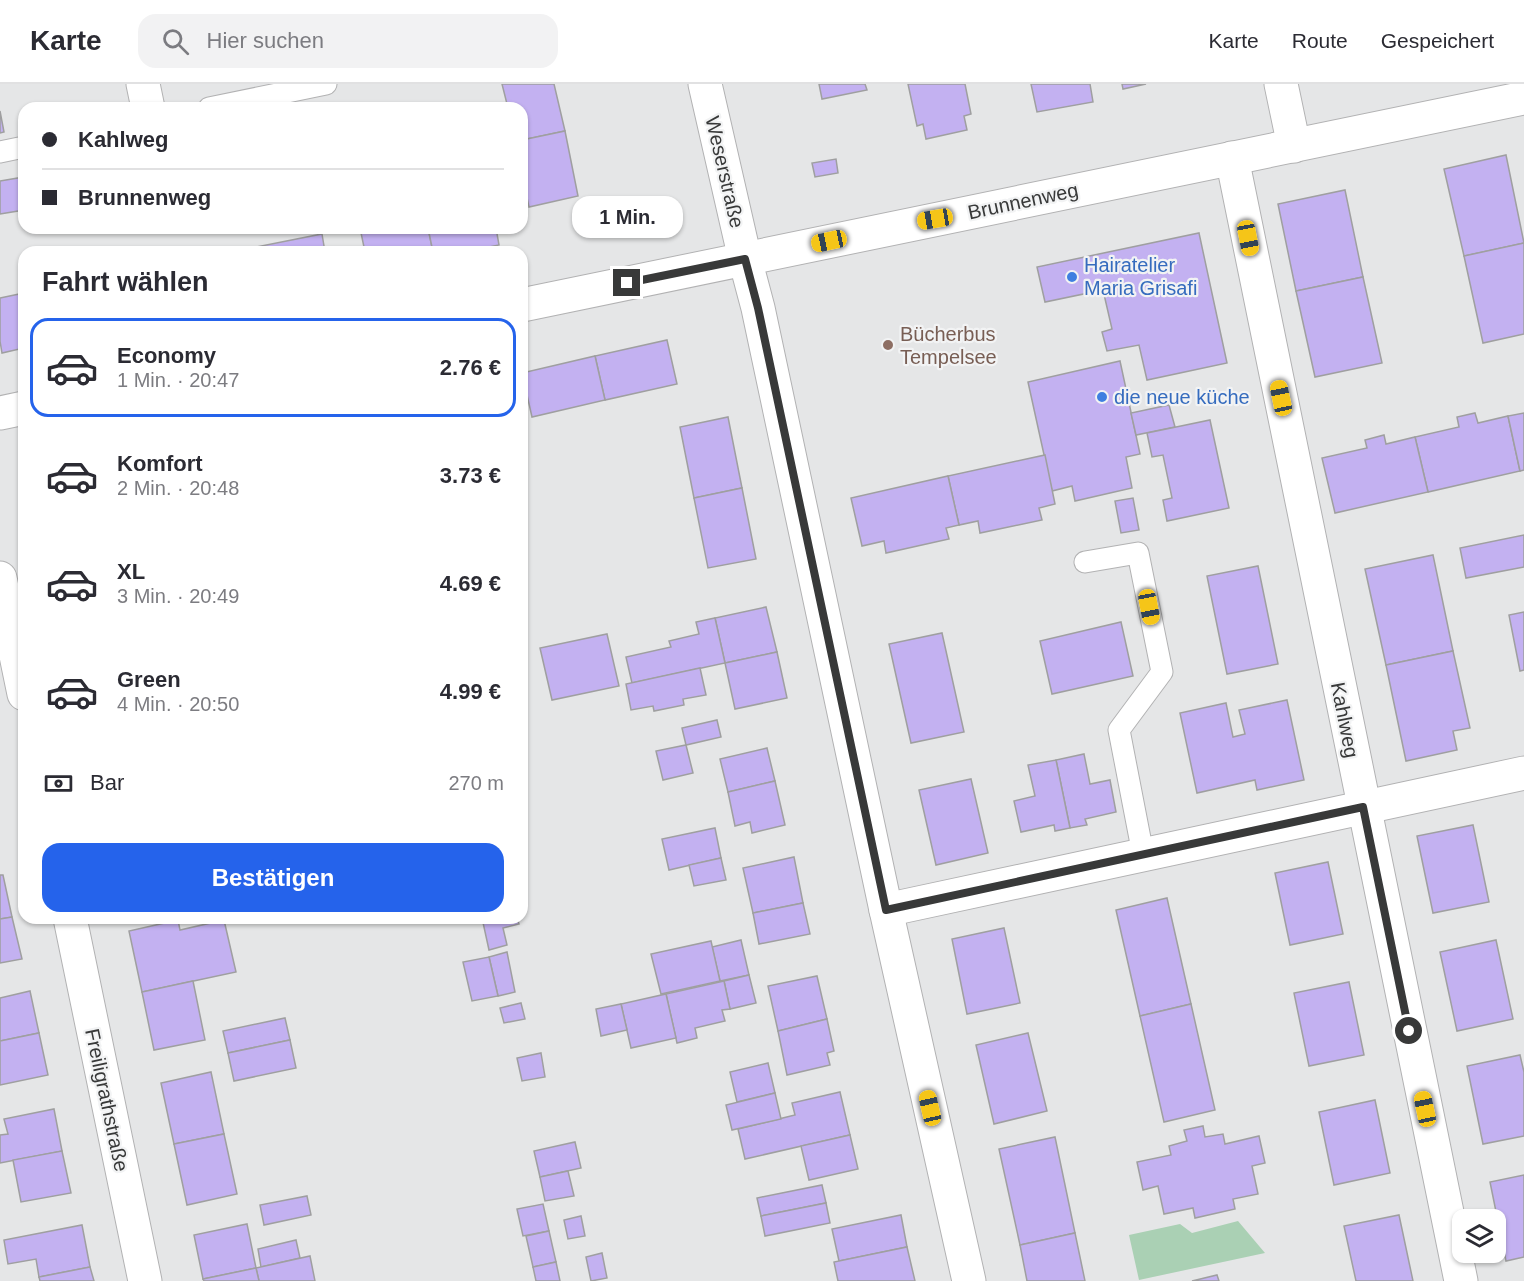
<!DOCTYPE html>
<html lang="de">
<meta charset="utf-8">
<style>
:root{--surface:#fff;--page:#f2f2f3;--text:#2b2b33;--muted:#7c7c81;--line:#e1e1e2;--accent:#2563eb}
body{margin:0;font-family:Helvetica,sans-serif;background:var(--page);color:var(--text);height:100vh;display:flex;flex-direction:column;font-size:22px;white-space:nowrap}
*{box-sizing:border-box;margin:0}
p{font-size:20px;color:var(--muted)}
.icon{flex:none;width:33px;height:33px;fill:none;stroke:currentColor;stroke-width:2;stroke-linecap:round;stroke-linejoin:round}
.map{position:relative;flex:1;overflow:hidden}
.drawer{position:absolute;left:18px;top:162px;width:510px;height:678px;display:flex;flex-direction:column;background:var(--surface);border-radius:18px;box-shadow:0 2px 4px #0004}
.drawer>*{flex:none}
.hud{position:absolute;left:18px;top:18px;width:510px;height:132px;border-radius:18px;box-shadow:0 2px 4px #0004;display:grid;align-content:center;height:132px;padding:0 24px;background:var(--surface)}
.controls{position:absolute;left:1452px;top:1125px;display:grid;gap:12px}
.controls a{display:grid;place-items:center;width:54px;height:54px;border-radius:12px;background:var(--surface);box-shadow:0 2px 4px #0004;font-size:30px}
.end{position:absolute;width:27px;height:27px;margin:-14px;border:8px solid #383939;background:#fff;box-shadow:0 0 0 3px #fff}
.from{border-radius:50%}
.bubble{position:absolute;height:42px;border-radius:18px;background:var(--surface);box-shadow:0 2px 4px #0004;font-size:20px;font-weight:700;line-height:42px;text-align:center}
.car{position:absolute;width:18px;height:36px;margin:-18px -9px;border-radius:8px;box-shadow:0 0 4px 2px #0007;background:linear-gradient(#f5c518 24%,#345 0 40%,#f5c518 0 76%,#345 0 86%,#f5c518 0)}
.hud b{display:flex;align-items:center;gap:21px;height:57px;font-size:22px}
.hud b+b{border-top:2px solid var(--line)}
.hud i{width:15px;height:15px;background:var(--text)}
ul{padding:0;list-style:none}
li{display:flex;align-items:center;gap:18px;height:99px;margin:0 12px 9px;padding:0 12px;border:3px solid transparent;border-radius:18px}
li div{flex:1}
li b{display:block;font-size:22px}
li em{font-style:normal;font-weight:700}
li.active{border-color:var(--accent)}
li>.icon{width:54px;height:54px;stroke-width:1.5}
h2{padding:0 24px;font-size:27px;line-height:72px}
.pay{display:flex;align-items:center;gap:15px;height:66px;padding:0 24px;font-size:22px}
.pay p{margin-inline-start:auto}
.button{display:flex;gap:12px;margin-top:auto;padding:12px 24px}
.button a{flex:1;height:69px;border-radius:18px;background:var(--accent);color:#fff;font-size:24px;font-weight:700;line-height:69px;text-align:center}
header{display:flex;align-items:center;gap:36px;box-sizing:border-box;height:84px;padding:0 30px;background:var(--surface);border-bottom:2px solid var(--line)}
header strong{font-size:28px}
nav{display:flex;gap:33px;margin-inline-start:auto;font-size:21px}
.search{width:420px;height:54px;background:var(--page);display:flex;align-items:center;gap:15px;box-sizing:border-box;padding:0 21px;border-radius:18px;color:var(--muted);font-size:22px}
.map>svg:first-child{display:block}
</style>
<header>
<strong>Karte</strong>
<div class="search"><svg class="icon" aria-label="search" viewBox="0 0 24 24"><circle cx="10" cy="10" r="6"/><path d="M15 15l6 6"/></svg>Hier suchen</div>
<nav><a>Karte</a><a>Route</a><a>Gespeichert</a></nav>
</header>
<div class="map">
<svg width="1524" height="1197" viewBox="0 0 1524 1197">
<rect width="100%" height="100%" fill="#e5e6e7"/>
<polygon fill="#aad0b4" points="1238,1137 1265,1169 1139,1196 1129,1151 1180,1140 1192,1149"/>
<g fill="#c3b1f1" stroke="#9f9fa0" stroke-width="1.5">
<polygon points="502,0 554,0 565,47 522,56 522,24 508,24"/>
<polygon points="819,0 865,0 867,6 822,15"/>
<polygon points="908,0 965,0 971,30 964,32 967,46 926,55 923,40 917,42"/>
<polygon points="1031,0 1090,0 1093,18 1037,28"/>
<polygon points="1122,0 1146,0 1123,5"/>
<polygon points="0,27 4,48 0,49"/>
<polygon points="565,47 578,112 529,123 522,91 522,56"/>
<polygon points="1506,71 1524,159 1464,172 1444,85"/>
<polygon points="836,75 838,89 815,93 812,79"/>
<polygon points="24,93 24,126 0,130 0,97"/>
<polygon points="1345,106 1363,193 1296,207 1278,120"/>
<polygon points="360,144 428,144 433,168 365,168"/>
<polygon points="428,144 496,144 499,161 465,168 433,168"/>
<polygon points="1199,149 1227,279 1147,296 1139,261 1107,267 1102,248 1112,245 1103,206 1045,218 1037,183"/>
<polygon points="322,150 325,168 257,168 256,163"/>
<polygon points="1524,159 1524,250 1483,259 1464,172"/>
<polygon points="256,163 257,168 229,168"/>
<polygon points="1363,193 1382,279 1315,293 1296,207"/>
<polygon points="24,209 24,264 2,269 0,257 0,214"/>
<polygon points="667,256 677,300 605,316 595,272"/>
<polygon points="595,272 605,316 532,333 522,289"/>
<polygon points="1120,277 1140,370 1126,373 1132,404 1075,417 1072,402 1052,407 1028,298"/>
<polygon points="1169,321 1175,343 1136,351 1131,329"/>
<polygon points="1475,329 1478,339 1508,332 1520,387 1428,408 1415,353 1459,343 1457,333"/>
<polygon points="1524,329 1524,386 1520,387 1508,332"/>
<polygon points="728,333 742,404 694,414 680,343"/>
<polygon points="1210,336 1229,424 1167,437 1163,416 1172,414 1163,371 1152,373 1147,349"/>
<polygon points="1384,351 1386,360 1415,353 1428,408 1335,429 1322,374 1367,364 1365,356"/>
<polygon points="1045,371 1055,420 1039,424 1042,436 980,449 978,437 959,441 948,392"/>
<polygon points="948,392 959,441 946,444 949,455 886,469 884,457 862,462 851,414"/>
<polygon points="742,404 756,475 708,484 694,414"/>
<polygon points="1133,414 1139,446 1121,449 1115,417"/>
<polygon points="1524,451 1524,483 1466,494 1460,464"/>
<polygon points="1433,471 1453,567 1386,581 1365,485"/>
<polygon points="1258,482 1278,580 1227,590 1207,492"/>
<polygon points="766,523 777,568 725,579 715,534"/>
<polygon points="1524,528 1524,586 1520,587 1509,531"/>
<polygon points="715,534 725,579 632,599 626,573 671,563 669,557 699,550 696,538"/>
<polygon points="1121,538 1133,592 1052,610 1040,557"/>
<polygon points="942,549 964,648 911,659 889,560"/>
<polygon points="607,550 619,602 552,616 540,564"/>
<polygon points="1453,567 1470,644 1453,647 1457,666 1406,677 1386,581"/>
<polygon points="777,568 787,614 735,625 725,579"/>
<polygon points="700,584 706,611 683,615 684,621 654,627 653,622 631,626 626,600"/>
<polygon points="1287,616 1304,696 1257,706 1255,696 1197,709 1180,629 1226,619 1233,653 1245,650 1239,626"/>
<polygon points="717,636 721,653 686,661 682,644"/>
<polygon points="686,661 693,689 663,696 656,667"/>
<polygon points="767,664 775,697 728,708 720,675"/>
<polygon points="1084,670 1090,700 1110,696 1116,728 1085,735 1087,741 1070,744 1056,676"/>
<polygon points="1056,676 1070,744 1055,747 1054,741 1021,748 1014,717 1035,712 1028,681"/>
<polygon points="971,695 988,769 936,781 919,706"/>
<polygon points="775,697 785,741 752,749 750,738 735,742 728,708"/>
<polygon points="1473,741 1489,818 1433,829 1417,752"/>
<polygon points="715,744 721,774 669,786 662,755"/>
<polygon points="794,773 803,819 753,829 743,784"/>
<polygon points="721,774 726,796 694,802 689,781"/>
<polygon points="1328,778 1343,850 1290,861 1275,789"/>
<polygon points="0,791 3,791 12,833 0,835"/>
<polygon points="1167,814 1191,920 1140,932 1116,826"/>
<polygon points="803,819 810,850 759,860 753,829"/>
<polygon points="12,833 22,875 0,879 0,835"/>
<polygon points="482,834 517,834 519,840 503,844 507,861 489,866"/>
<polygon points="178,836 180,846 224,836 236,888 142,908 129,847"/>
<polygon points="1004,844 1020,919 967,930 952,855"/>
<polygon points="741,856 749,891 720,897 712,863"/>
<polygon points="1496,856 1513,935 1457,947 1440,868"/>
<polygon points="711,857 720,897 661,910 651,870"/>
<polygon points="507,868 515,908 498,912 489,873"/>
<polygon points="489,873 498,912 472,917 463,878"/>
<polygon points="749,891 756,919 730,925 724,897"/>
<polygon points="817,892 827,935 778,947 768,902"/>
<polygon points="193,897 205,956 154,966 142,908"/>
<polygon points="724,897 730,925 722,926 725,937 695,944 697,954 677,959 666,910"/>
<polygon points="1349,898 1364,971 1309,982 1294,909"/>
<polygon points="30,907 39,949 0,957 0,914"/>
<polygon points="666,910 676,954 631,964 621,920"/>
<polygon points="521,919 525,935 504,939 500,924"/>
<polygon points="621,920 627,946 601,952 596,925"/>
<polygon points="1191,920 1215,1026 1164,1038 1140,932"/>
<polygon points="285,934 290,956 228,969 223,947"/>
<polygon points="827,935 834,967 827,969 830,981 787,991 778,947"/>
<polygon points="39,949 48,991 0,1001 0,957"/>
<polygon points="1028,949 1047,1027 994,1040 976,961"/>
<polygon points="290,956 296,984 234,997 228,969"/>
<polygon points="541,969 545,993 522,997 517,974"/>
<polygon points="1520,971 1524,988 1524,1052 1483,1060 1467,982"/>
<polygon points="768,979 775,1009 737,1018 730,988"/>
<polygon points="211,988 224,1050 174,1060 161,999"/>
<polygon points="840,1008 850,1051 745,1075 738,1045 795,1031 792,1019"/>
<polygon points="775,1009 781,1035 732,1046 726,1021"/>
<polygon points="1375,1016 1390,1089 1334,1101 1319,1028"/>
<polygon points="54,1025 62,1067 0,1079 0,1051 8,1050 4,1035"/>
<polygon points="1203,1042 1205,1053 1223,1050 1225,1060 1259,1052 1265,1079 1252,1082 1258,1110 1233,1115 1235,1125 1195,1134 1193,1124 1164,1130 1158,1102 1143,1106 1137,1078 1171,1071 1169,1062 1187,1057 1184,1046"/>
<polygon points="224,1050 237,1110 187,1121 174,1060"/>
<polygon points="850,1051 858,1085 809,1096 801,1062"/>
<polygon points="1055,1053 1075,1149 1020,1161 999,1065"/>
<polygon points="575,1058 581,1084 540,1093 534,1067"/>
<polygon points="62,1067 71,1109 21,1118 13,1076"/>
<polygon points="568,1087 574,1112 545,1117 540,1093"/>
<polygon points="1524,1091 1524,1173 1506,1177 1490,1098"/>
<polygon points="822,1101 826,1119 761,1132 757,1114"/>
<polygon points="307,1112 311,1131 264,1141 260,1121"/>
<polygon points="826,1119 830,1139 765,1152 761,1132"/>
<polygon points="543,1120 549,1147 523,1152 517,1125"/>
<polygon points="901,1131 907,1163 839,1177 832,1145"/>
<polygon points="1399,1131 1413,1197 1356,1197 1344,1142"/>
<polygon points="581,1132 585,1152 568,1155 564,1136"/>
<polygon points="247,1140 256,1184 203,1195 194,1151"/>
<polygon points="82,1141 90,1183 39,1193 36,1175 8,1180 4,1156"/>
<polygon points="549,1147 556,1178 533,1183 526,1152"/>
<polygon points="1075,1149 1085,1197 1027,1197 1020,1161"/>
<polygon points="296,1156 300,1174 261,1183 258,1165"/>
<polygon points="907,1163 915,1197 838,1197 834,1178"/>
<polygon points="602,1169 607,1194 591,1197 586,1173"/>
<polygon points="310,1172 315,1197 259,1197 256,1184"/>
<polygon points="556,1178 560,1197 536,1197 533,1183"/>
<polygon points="90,1183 94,1197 40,1197 39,1193"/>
<polygon points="256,1184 259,1197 204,1197 203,1195"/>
<polygon points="1217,1191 1219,1197 1192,1197"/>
</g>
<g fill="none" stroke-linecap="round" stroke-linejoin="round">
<g stroke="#b2b2b3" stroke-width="23">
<g id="lane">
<polyline points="209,24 326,0"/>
<polyline points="0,68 24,63"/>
<polyline points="1085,478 1138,469 1162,588 1119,646 1143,770"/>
</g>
</g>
<g stroke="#b2b2b3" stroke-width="35">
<g id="street">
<polyline points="143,0 148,24"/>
<polyline points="705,0 745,175 758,224 886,826 969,1197"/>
<polyline points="1281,0 1294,62"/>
<polyline points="1232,74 1461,1197"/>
<polyline points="0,494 24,610"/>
<polyline points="886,826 1524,689"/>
<polyline points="70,834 145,1197"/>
</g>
</g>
<g stroke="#b2b2b3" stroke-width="35">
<g id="secondary">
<polyline points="522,221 1524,14"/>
<polyline points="0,329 24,324"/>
</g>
</g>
<use href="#lane" stroke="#fff" stroke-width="21"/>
<use href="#street" stroke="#fff" stroke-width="33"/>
<use href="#secondary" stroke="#fff" stroke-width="33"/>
</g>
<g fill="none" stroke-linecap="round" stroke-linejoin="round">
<polyline stroke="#383939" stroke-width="8" points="627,199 745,175 758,224 886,826 1363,723 1409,947"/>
</g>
<g fill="#3f7fe0" stroke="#f2f3f4" stroke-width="2">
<circle cx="1072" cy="193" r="6"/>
<circle cx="1102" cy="313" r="6"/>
</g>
<circle fill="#8d6e63" stroke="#f2f3f4" stroke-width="2" cx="888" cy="261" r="6"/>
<g text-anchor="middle" stroke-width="4.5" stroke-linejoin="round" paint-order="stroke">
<g font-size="20" fill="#383939" stroke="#f2f3f4">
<text transform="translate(725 88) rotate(77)" y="7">Weserstraße</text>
<text transform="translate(1023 117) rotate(-12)" y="7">Brunnenweg</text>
<text transform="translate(1345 636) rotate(79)" y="7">Kahlweg</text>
<text transform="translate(107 1016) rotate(78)" y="7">Freiligrathstraße</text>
</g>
<g font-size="20" fill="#366cbe" stroke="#f2f3f4" text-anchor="start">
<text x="1084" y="188">Hairatelier<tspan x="1084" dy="23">Maria Grisafi</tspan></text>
<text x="1114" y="320">die neue küche</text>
</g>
<g font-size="20" fill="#785e54" stroke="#f2f3f4" text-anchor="start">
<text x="900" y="257">Bücherbus<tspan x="900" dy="23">Tempelsee</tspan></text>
</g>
</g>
</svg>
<div class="controls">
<a><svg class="icon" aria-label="layers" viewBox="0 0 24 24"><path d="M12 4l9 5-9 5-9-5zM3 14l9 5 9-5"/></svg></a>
</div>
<i class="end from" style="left:1409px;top:947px"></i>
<i class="end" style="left:627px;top:199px"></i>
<div class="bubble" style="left:572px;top:112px;width:111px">1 Min.</div>
<i class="car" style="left:935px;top:135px;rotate:260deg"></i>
<i class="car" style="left:1248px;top:154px;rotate:169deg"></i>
<i class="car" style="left:829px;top:157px;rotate:258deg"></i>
<i class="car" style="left:1281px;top:314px;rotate:348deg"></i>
<i class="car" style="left:1149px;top:523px;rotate:169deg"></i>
<i class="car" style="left:930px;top:1024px;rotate:347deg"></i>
<i class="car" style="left:1425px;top:1025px;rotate:348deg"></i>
<div class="hud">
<b><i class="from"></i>Kahlweg</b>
<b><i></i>Brunnenweg</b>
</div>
<section class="drawer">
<h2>Fahrt wählen</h2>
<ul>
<li class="active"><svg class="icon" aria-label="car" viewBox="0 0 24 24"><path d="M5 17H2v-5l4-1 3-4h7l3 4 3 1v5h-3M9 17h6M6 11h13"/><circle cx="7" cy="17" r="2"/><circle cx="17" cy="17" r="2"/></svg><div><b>Economy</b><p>1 Min. · 20:47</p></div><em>2.76 €</em></li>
<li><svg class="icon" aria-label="car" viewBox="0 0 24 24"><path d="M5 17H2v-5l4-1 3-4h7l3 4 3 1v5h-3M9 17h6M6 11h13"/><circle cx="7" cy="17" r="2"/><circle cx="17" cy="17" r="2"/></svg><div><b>Komfort</b><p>2 Min. · 20:48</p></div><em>3.73 €</em></li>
<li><svg class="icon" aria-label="car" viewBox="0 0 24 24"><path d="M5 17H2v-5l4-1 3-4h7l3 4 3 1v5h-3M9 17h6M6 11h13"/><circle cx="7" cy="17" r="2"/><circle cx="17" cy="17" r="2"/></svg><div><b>XL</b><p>3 Min. · 20:49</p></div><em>4.69 €</em></li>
<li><svg class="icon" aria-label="car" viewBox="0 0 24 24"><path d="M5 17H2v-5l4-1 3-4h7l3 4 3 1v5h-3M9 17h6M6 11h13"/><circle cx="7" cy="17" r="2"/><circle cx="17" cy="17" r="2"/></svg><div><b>Green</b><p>4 Min. · 20:50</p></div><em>4.99 €</em></li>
</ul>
<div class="pay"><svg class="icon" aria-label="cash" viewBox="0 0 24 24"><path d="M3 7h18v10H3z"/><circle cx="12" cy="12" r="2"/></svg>Bar<p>270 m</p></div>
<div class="button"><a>Bestätigen</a></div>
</section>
</div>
